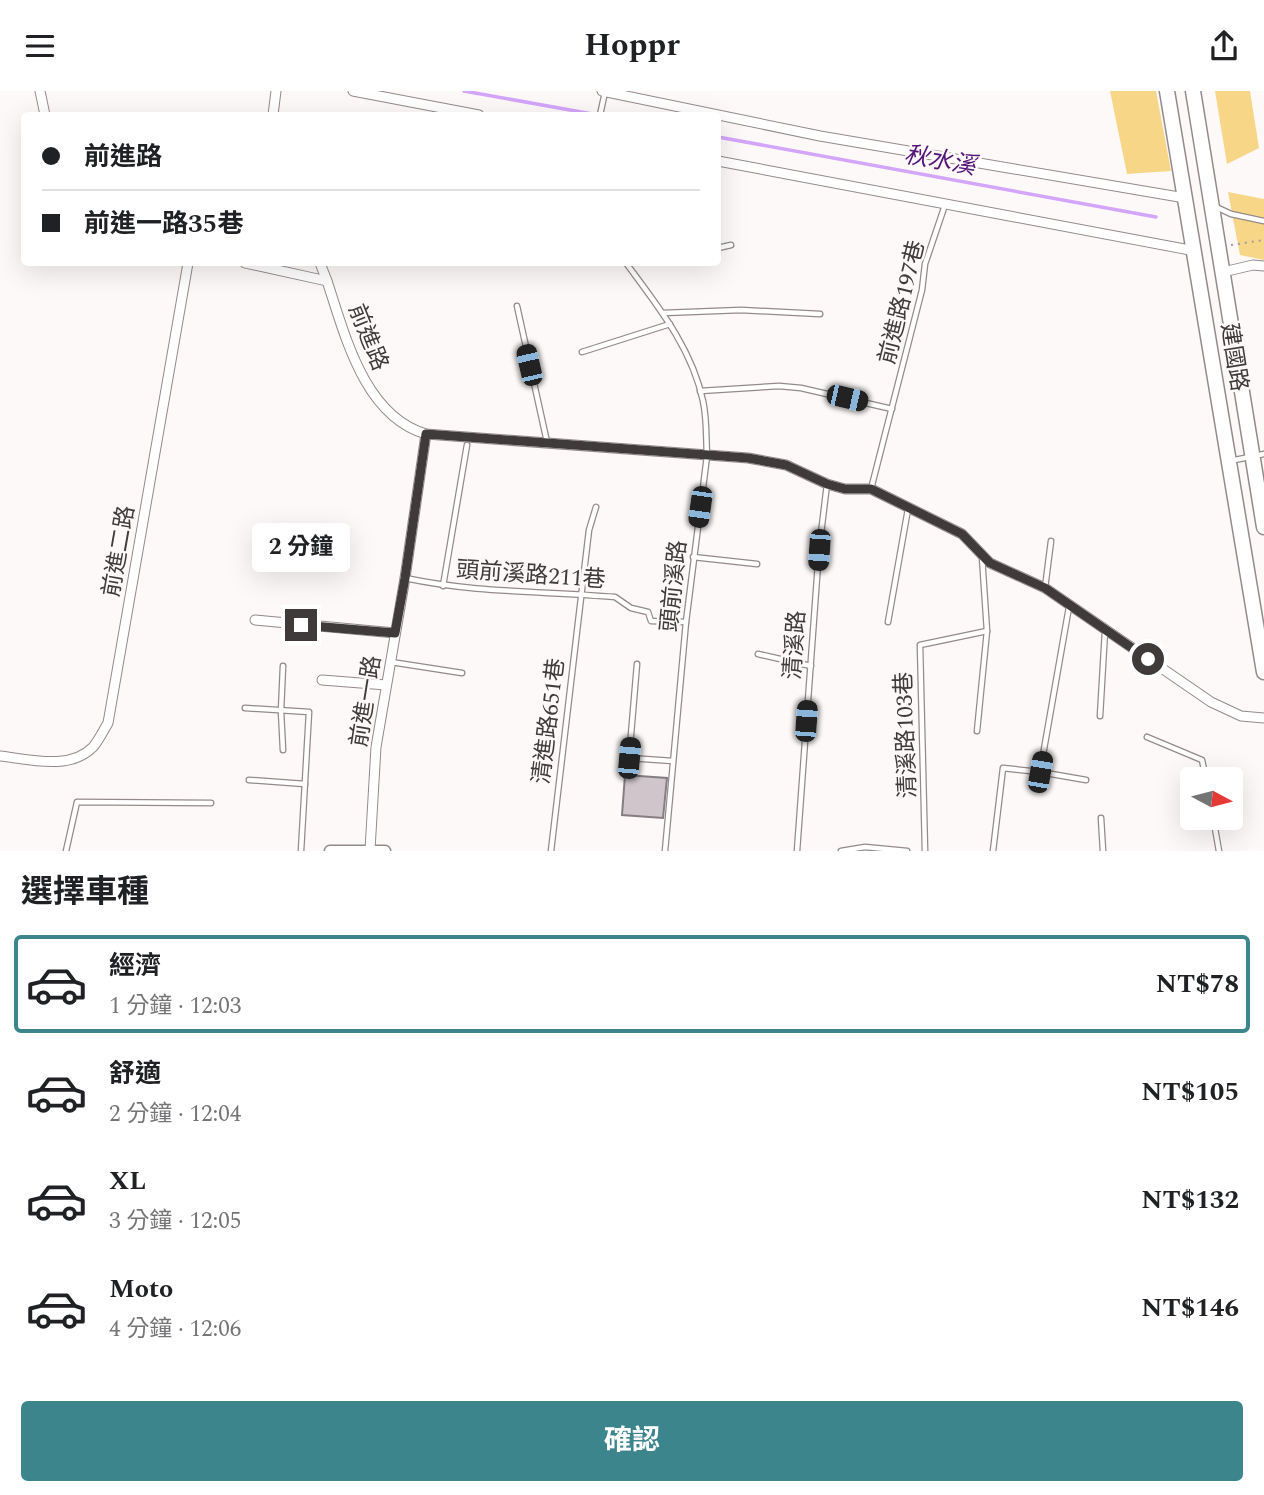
<!DOCTYPE html>
<html lang="zh-TW">
<meta charset="utf-8">
<style>
:root{--surface:#fff;--page:#f2f2f2;--text:#202124;--muted:#757577;--line:#e0e0e0;--accent:#3d858c}
body{margin:0;font-family:Spectral,"Noto Sans TC",serif;background:var(--page);color:var(--text);height:100vh;display:flex;flex-direction:column;font-size:26px;white-space:nowrap}
*{box-sizing:border-box;margin:0}
p{font-size:23px;color:var(--muted)}
.icon{flex:none;width:38px;height:38px;fill:none;stroke:currentColor;stroke-width:2;stroke-linecap:round;stroke-linejoin:round}
.map{position:relative;height:760px;overflow:hidden}
.sheet{display:flex;flex-direction:column;background:var(--surface);flex:1}
.sheet>*{flex:none}
.banner{position:absolute;left:21px;top:21px;width:700px;height:154px;border-radius:7px;box-shadow:0 7px 28px #0002;display:grid;align-content:center;height:154px;padding:0 21px;background:var(--surface)}
.needle{width:46px;rotate:97deg}
.tools{position:absolute;left:1180px;top:676px;display:grid;gap:14px}
.tools a{display:grid;place-items:center;width:63px;height:63px;border-radius:7px;background:var(--surface);box-shadow:0 7px 28px #0002;font-size:35px}
.end{position:absolute;width:32px;height:32px;margin:-16px;border:9px solid #3f3b3b;background:#fff;box-shadow:0 0 0 4px #fff}
.from{border-radius:50%}
.bubble{position:absolute;height:49px;border-radius:7px;background:var(--surface);box-shadow:0 7px 28px #0002;font-size:23px;font-weight:700;line-height:49px;text-align:center}
.car{position:absolute;width:21px;height:42px;margin:-21px -10px;border-radius:9px;box-shadow:0 0 5px 2px #0007;background:linear-gradient(#222 24%,#8ab4d8 0 40%,#222 0 76%,#8ab4d8 0 86%,#222 0)}
.banner b{display:flex;align-items:center;gap:24px;height:66px;font-size:26px}
.banner b+b{border-top:2px solid var(--line)}
.banner i{width:18px;height:18px;background:var(--text)}
ul{padding:0;list-style:none}
li{display:flex;align-items:center;gap:21px;height:98px;margin:0 14px 10px;padding:0 7px;border:4px solid transparent;border-radius:7px}
li div{flex:1}
li b{display:block;font-size:26px}
li em{font-style:normal;font-weight:700}
li.current{border-color:var(--accent)}
li>.icon{width:63px;height:63px;stroke-width:1.5}
h2{padding:0 21px;font-size:32px;line-height:84px}
.cta{display:flex;gap:14px;margin-top:auto;padding:14px 21px}
.cta a{flex:1;height:80px;border-radius:7px;background:var(--accent);color:#fff;font-size:28px;font-weight:700;line-height:80px;text-align:center}
header{display:flex;justify-content:space-between;align-items:center;height:91px;padding:0 21px;background:var(--surface);font-size:32px;font-weight:700}
.map>svg:first-child{display:block}
</style>
<header><svg class="icon" aria-label="menu" viewBox="0 0 24 24"><path d="M4 6h16M4 12h16M4 18h16"/></svg>Hoppr<svg class="icon" aria-label="share" viewBox="0 0 24 24"><path d="M12 15V3M7 8l5-5 5 5M5 13v7h14v-7"/></svg></header>
<div class="map">
<svg width="1264" height="760" viewBox="0 0 1264 760">
<rect width="100%" height="100%" fill="#fdf9f9"/>
<g fill="#f8d687">
<polygon points="1110,0 1156,0 1171,80 1127,83"/>
<polygon points="1215,0 1250,0 1259,57 1227,73"/>
<polygon points="1228,101 1264,108 1264,169 1240,164"/>
</g>
<g fill="none" stroke-linecap="round" stroke-linejoin="round">
<g stroke="#d3a5fb" stroke-width="3.5">
<polyline points="464,0 598,24"/>
<polyline points="718,46 1156,126"/>
</g>
</g>
<polygon fill="#cfc5ca" stroke="#867d82" stroke-width="2" points="625,684 667,687 663,727 622,724"/>
<g fill="none" stroke-linecap="round" stroke-linejoin="round">
<g stroke="#948a8a" stroke-width="7">
<g id="service">
<polyline points="600,24 605,1"/>
<polyline points="1216,116 1231,123 1264,130"/>
<polyline points="718,157 731,154"/>
<path d="M626,172C657,214 692,257 703,310C707,328 706,347 707,365L686,531L665,760"/>
<polyline points="517,215 547,351"/>
<polyline points="663,222 741,219 820,223"/>
<polyline points="582,261 670,233"/>
<polyline points="700,300 779,295 801,297 892,318"/>
<polyline points="1230,370 1264,363"/>
<polyline points="871,398 922,199 925,173 945,114"/>
<polyline points="693,466 757,473"/>
<path d="M405,487C475,502 544,500 615,506L631,517L648,521L651,530L686,531"/>
<polyline points="443,495 467,354"/>
<polyline points="1045,497 1051,450"/>
<polyline points="1069,516 1040,681 1086,689"/>
<polyline points="888,531 908,418"/>
<polyline points="758,563 811,575"/>
<polyline points="391,571 462,582"/>
<polyline points="637,573 629,667 673,670"/>
<polyline points="245,617 309,621 301,760"/>
<polyline points="1100,625 1105,540"/>
<polyline points="977,640 987,540 982,466"/>
<polyline points="1147,646 1202,669 1206,688"/>
<polyline points="283,659 281,620 283,575"/>
<polyline points="249,689 305,693"/>
<polyline points="1213,726 1219,760"/>
<polyline points="1101,727 1103,760"/>
<polyline points="66,760 77,711 211,712"/>
<polyline points="551,760 589,439 596,416"/>
<polyline points="797,760 819,459 827,393"/>
<polyline points="841,760 865,756 907,760"/>
<polyline points="925,760 920,554 987,540"/>
<polyline points="993,760 1003,677 1040,681"/>
</g>
</g>
<g stroke="#948a8a" stroke-width="11">
<g id="minor">
<polyline points="40,0 45,24"/>
<polyline points="353,0 479,24"/>
<polyline points="602,0 820,45 1185,107"/>
<polyline points="273,24 276,0"/>
<polyline points="718,70 1195,160"/>
<path d="M245,172L327,190C345,244 364,325 426,343L748,367L786,374L827,393L845,398H871L962,443L990,472L1045,497L1211,611L1241,625L1264,627"/>
<polyline points="320,172 327,190"/>
<polyline points="1223,181 1253,174 1264,175"/>
<polyline points="255,529 395,542"/>
<polyline points="322,589 386,594"/>
<path d="M0,665C28,668 70,680 93,656C99,649 103,640 108,632L188,172"/>
<polyline points="370,759 376,656 405,487 426,343"/>
</g>
</g>
<g stroke="#948a8a" stroke-width="13">
<polyline id="tertiary" points="330,760 385,760"/>
</g>
<g stroke="#948a8a" stroke-width="17">
<g id="primary">
<polyline points="1167,0 1264,581"/>
<polyline points="1193,0 1264,436"/>
</g>
</g>
<polyline stroke="#a39f9f" stroke-width="2" stroke-dasharray="2 5" stroke-linecap="butt" points="1231,154 1264,149"/>
<use href="#service" stroke="#fff" stroke-width="4.5"/>
<use href="#minor" stroke="#fff" stroke-width="9"/>
<use href="#tertiary" stroke="#fff" stroke-width="10"/>
<use href="#primary" stroke="#fff" stroke-width="14"/>
</g>
<g fill="none" stroke-linecap="round" stroke-linejoin="round">
<polyline stroke="#3f3b3b" stroke-width="9" points="301,534 395,542 405,487 426,343 748,367 786,374 827,393 845,398 871,398 962,443 990,472 1045,497 1148,568"/>
</g>
<g text-anchor="middle" stroke-width="5" stroke-linejoin="round" paint-order="stroke">
<g font-size="23" fill="#3f3b3b" stroke="#fdf9f9">
<text transform="translate(901 211) rotate(-76)" y="8">前進路197巷</text>
<text transform="translate(369 246) rotate(68)" y="8">前進路</text>
<text transform="translate(1235 266) rotate(81)" y="8">建國路</text>
<text transform="translate(118 460) rotate(-80)" y="8">前進二路</text>
<text transform="translate(531 483) rotate(4)" y="8">頭前溪路211巷</text>
<text transform="translate(673 495) rotate(-84)" y="8">頭前溪路</text>
<text transform="translate(794 554) rotate(-86)" y="8">清溪路</text>
<text transform="translate(365 610) rotate(-81)" y="8">前進一路</text>
<text transform="translate(548 630) rotate(-83)" y="8">清進路651巷</text>
<text transform="translate(905 644) rotate(-92)" y="8">清溪路103巷</text>
</g>
<g font-size="24" font-style="italic" fill="#521478" stroke="#fdf9f9">
<text transform="translate(940 69) rotate(10)" y="8">秋水溪</text>
</g>
</g>
</svg>
<div class="tools">
<a><svg class="needle" viewBox="-14 -14 28 28"><path d="M0-13l5 13h-10z" fill="#e53935"/><path d="M0 13l5-13h-10z" fill="#757577"/></svg></a>
</div>
<i class="end from" style="left:1148px;top:568px"></i>
<i class="end" style="left:301px;top:534px"></i>
<div class="bubble" style="left:252px;top:432px;width:98px">2 分鐘</div>
<i class="car" style="left:529px;top:274px;rotate:347deg"></i>
<i class="car" style="left:847px;top:307px;rotate:103deg"></i>
<i class="car" style="left:700px;top:416px;rotate:188deg"></i>
<i class="car" style="left:819px;top:459px;rotate:184deg"></i>
<i class="car" style="left:806px;top:630px;rotate:4deg"></i>
<i class="car" style="left:629px;top:667px;rotate:5deg"></i>
<i class="car" style="left:1040px;top:681px;rotate:10deg"></i>
<div class="banner">
<b><i class="from"></i>前進路</b>
<b><i></i>前進一路35巷</b>
</div>
</div>
<section class="sheet">
<h2>選擇車種</h2>
<ul>
<li class="current"><svg class="icon" aria-label="car" viewBox="0 0 24 24"><path d="M5 17H2v-5l4-1 3-4h7l3 4 3 1v5h-3M9 17h6M6 11h13"/><circle cx="7" cy="17" r="2"/><circle cx="17" cy="17" r="2"/></svg><div><b>經濟</b><p>1 分鐘 · 12:03</p></div><em>NT$78</em></li>
<li><svg class="icon" aria-label="car" viewBox="0 0 24 24"><path d="M5 17H2v-5l4-1 3-4h7l3 4 3 1v5h-3M9 17h6M6 11h13"/><circle cx="7" cy="17" r="2"/><circle cx="17" cy="17" r="2"/></svg><div><b>舒適</b><p>2 分鐘 · 12:04</p></div><em>NT$105</em></li>
<li><svg class="icon" aria-label="car" viewBox="0 0 24 24"><path d="M5 17H2v-5l4-1 3-4h7l3 4 3 1v5h-3M9 17h6M6 11h13"/><circle cx="7" cy="17" r="2"/><circle cx="17" cy="17" r="2"/></svg><div><b>XL</b><p>3 分鐘 · 12:05</p></div><em>NT$132</em></li>
<li><svg class="icon" aria-label="car" viewBox="0 0 24 24"><path d="M5 17H2v-5l4-1 3-4h7l3 4 3 1v5h-3M9 17h6M6 11h13"/><circle cx="7" cy="17" r="2"/><circle cx="17" cy="17" r="2"/></svg><div><b>Moto</b><p>4 分鐘 · 12:06</p></div><em>NT$146</em></li>
</ul>
<div class="cta"><a>確認</a></div>
</section>
